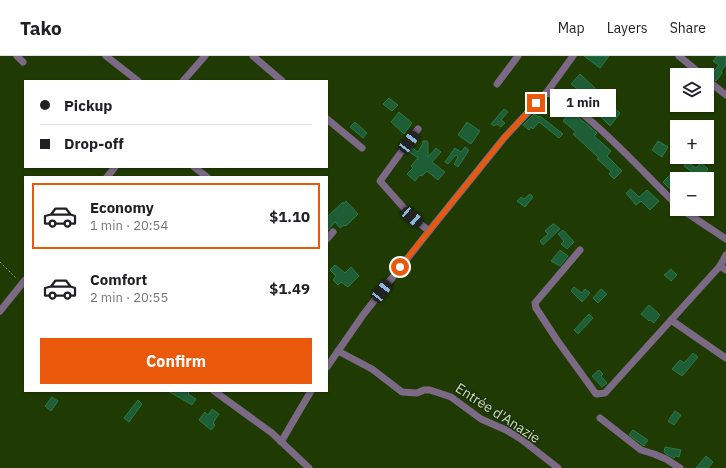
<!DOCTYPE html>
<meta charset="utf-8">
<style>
:root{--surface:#fff;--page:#f6f6f6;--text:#202124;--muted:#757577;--line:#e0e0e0;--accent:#ea580c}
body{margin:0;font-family:"IBM Plex Sans",sans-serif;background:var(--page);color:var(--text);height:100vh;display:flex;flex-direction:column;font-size:15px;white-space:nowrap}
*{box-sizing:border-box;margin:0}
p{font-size:13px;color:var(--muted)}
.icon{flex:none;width:22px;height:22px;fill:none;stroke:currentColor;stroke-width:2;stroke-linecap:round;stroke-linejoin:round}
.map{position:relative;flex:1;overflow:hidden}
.side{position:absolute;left:24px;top:120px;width:304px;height:216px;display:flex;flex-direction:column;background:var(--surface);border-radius:0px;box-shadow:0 1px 3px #0004}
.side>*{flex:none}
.banner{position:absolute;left:24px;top:24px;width:304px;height:88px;border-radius:0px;box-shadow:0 1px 3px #0004;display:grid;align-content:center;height:88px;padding:0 16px;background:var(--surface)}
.controls{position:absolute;left:670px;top:12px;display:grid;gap:8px}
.controls a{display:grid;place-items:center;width:44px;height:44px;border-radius:0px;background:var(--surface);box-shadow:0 1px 3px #0004;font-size:20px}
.end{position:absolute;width:18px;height:18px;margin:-9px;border:5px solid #ea580c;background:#fff;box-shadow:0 0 0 2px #fff}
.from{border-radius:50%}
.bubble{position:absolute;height:28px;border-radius:0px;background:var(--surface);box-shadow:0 1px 3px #0004;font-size:13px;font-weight:700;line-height:28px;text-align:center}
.car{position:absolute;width:12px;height:24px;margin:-12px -6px;border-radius:5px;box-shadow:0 0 3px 1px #0007;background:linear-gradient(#222 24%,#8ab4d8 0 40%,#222 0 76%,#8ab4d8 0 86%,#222 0)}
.banner b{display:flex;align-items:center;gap:14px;height:38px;font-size:15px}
.banner b+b{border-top:1px solid var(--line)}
.banner i{width:10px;height:10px;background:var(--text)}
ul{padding:7px 0 0;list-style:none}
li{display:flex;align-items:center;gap:12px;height:66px;margin:0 8px 6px;padding:0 8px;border:2px solid transparent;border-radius:0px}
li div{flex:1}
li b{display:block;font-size:15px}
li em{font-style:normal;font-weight:700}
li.on{border-color:var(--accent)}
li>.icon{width:36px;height:36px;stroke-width:1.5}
.cta{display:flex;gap:8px;margin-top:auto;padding:8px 16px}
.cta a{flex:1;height:46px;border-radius:0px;background:var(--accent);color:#fff;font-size:16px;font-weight:700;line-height:46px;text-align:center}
header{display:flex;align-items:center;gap:24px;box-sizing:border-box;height:56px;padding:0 20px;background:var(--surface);border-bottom:1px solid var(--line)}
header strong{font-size:19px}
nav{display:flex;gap:22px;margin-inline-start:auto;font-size:14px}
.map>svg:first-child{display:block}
</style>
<header>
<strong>Tako</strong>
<nav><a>Map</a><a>Layers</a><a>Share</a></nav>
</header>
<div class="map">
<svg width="726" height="412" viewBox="0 0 726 412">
<rect width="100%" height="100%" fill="#203a04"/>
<g fill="#1e5e36" stroke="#2d7849">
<polygon points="584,0 609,0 600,12"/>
<polygon points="717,0 726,0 726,9 721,15 722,17 716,25 710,20 719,9 713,5"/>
<polygon points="580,18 595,32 578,48 569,42 577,33 571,28"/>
<polygon points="389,42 398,49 392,55 383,48"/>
<polygon points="609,48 620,57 610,70 597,57 602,50 606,53"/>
<polygon points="504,53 508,56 501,64 505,67 501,71 497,68 494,70 491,68"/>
<polygon points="571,55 597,77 594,80 611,95 607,100 622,115 614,123 609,118 611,115 597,103 599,102 573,78 576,76 563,65"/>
<polygon points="399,56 412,67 404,78 391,66"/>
<polygon points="534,58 539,61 540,60 563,78 559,82 539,66 533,73 531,71 529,74 523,69"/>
<polygon points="355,66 367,77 363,82 350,71"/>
<polygon points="467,66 480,75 471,88 458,79"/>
<polygon points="423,85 427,85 428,87 428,101 436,92 441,96 432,106 445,116 438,124 427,115 422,120 420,119 415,125 407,118 413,112 411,110 418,102 408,95 411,91 418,96 422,89"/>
<polygon points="658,85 668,91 662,101 652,94"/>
<polygon points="465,91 469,94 458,111 454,108 458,101 456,99 448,108 445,106 455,92 461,96"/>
<polygon points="687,106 696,112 701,107 708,113 701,123 686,123 692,116 684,110"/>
<polygon points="673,116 679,122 669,132 663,126"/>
<polygon points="631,133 639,141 647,134 659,145 650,154 641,145 636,149 626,137"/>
<polygon points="530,138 533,141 525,151 517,145 521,141 524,143"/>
<polygon points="346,145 358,158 346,170 344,169 340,172 335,166 327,175 327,161 343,146 344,148"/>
<polygon points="553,168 554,168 560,173 543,189 540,185 548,178 545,175"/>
<polygon points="563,174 574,186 567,193 561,188 564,185 558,178"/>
<polygon points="560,194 568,200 560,210 551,205"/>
<polygon points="335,209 345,217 351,211 359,220 348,231 341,226 338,229 333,224 336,220 330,214"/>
<polygon points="671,213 677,219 671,225 664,219"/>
<polygon points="574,231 582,237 585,233 590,237 582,246 571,235"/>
<polygon points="601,233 607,238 598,247 593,242"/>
<polygon points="649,249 660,259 654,267 650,264 649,265 641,258"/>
<polygon points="589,258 593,262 578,278 574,274"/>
<polygon points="693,297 698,301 682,320 672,313 680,304 684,307"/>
<polygon points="599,314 603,318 601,320 607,327 602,331 592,320"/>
<polygon points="168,335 187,335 189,337 188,338 196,343 192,349"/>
<polygon points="52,341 58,345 51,355 45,350"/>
<polygon points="138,344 142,348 129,366 124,362"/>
<polygon points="212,353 219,358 213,367 215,369 211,374 199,364 205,356 208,359"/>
<polygon points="675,355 681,359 674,369 668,365"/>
<polygon points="633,374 648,384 644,390 629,379"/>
<polygon points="665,391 681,394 679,401 676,400 674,402 666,398 664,396"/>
<polygon points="706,400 713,406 708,412 696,412"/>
</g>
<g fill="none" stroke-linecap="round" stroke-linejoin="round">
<polyline stroke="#7c9468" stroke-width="1" stroke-dasharray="2 2" stroke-linecap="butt" points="0,206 17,223"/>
<g stroke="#7b6985" stroke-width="7">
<polyline points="17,0 23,6"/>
<polyline points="106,0 138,25"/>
<polyline points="253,0 282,25"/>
<polyline points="679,0 702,19"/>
<polyline points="707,24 726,39"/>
<polyline points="183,25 205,0"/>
<polyline points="497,28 518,0"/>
<path d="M547,36C555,42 566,45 574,51C610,79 644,117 677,149"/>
<polyline points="327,63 362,92"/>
<polyline points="418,73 380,125 412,161 429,175"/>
<polyline points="194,111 207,121"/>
<polyline points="107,121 115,111"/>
<polyline points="681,153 726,183"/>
<polyline points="327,183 333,176"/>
<polyline points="580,194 535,247 536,252 557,284 596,338 605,337 720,210 726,214"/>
<polyline points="720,210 726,199"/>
<polyline points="0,255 25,224"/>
<polyline points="671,264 726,302"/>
<polyline points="338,295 372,313 402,336 417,337 424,334 430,334 451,341 481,363 506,374 521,383 558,412"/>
<polyline points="327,311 363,259 429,175 504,82 547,36 573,0"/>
<polyline points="214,335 272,377 309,412"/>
<polyline points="600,362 641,394 654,398 666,403 680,412"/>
<polyline points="281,386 311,335"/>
</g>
</g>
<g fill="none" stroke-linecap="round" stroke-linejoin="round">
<polyline stroke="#ea580c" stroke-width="5" points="400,211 504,82 536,47"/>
</g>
<g text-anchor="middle" stroke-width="3" stroke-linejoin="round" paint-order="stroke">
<g font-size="14" fill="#c8deba" stroke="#1b2e0a">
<text transform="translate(498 357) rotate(33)" y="5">Entrée d'Anazie</text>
</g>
</g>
</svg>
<div class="controls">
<a><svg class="icon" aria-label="layers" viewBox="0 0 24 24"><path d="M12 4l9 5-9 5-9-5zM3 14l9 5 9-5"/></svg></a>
<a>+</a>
<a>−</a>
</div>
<i class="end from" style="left:400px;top:211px"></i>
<i class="end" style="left:536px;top:47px"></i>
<div class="bubble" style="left:550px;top:33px;width:66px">1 min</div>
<i class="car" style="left:409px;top:86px;rotate:37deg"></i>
<i class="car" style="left:412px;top:161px;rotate:131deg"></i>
<i class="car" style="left:382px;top:235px;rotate:38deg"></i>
<div class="banner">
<b><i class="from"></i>Pickup</b>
<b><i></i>Drop-off</b>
</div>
<section class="side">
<ul>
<li class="on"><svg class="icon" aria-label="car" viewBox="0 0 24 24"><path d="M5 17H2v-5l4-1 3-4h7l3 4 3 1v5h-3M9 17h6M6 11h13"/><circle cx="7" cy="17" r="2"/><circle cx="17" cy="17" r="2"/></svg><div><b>Economy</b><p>1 min · 20:54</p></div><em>$1.10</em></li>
<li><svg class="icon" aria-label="car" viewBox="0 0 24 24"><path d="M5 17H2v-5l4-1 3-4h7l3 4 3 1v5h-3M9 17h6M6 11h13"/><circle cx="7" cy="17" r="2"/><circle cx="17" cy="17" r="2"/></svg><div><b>Comfort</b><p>2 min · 20:55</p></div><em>$1.49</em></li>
</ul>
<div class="cta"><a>Confirm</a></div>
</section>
</div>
